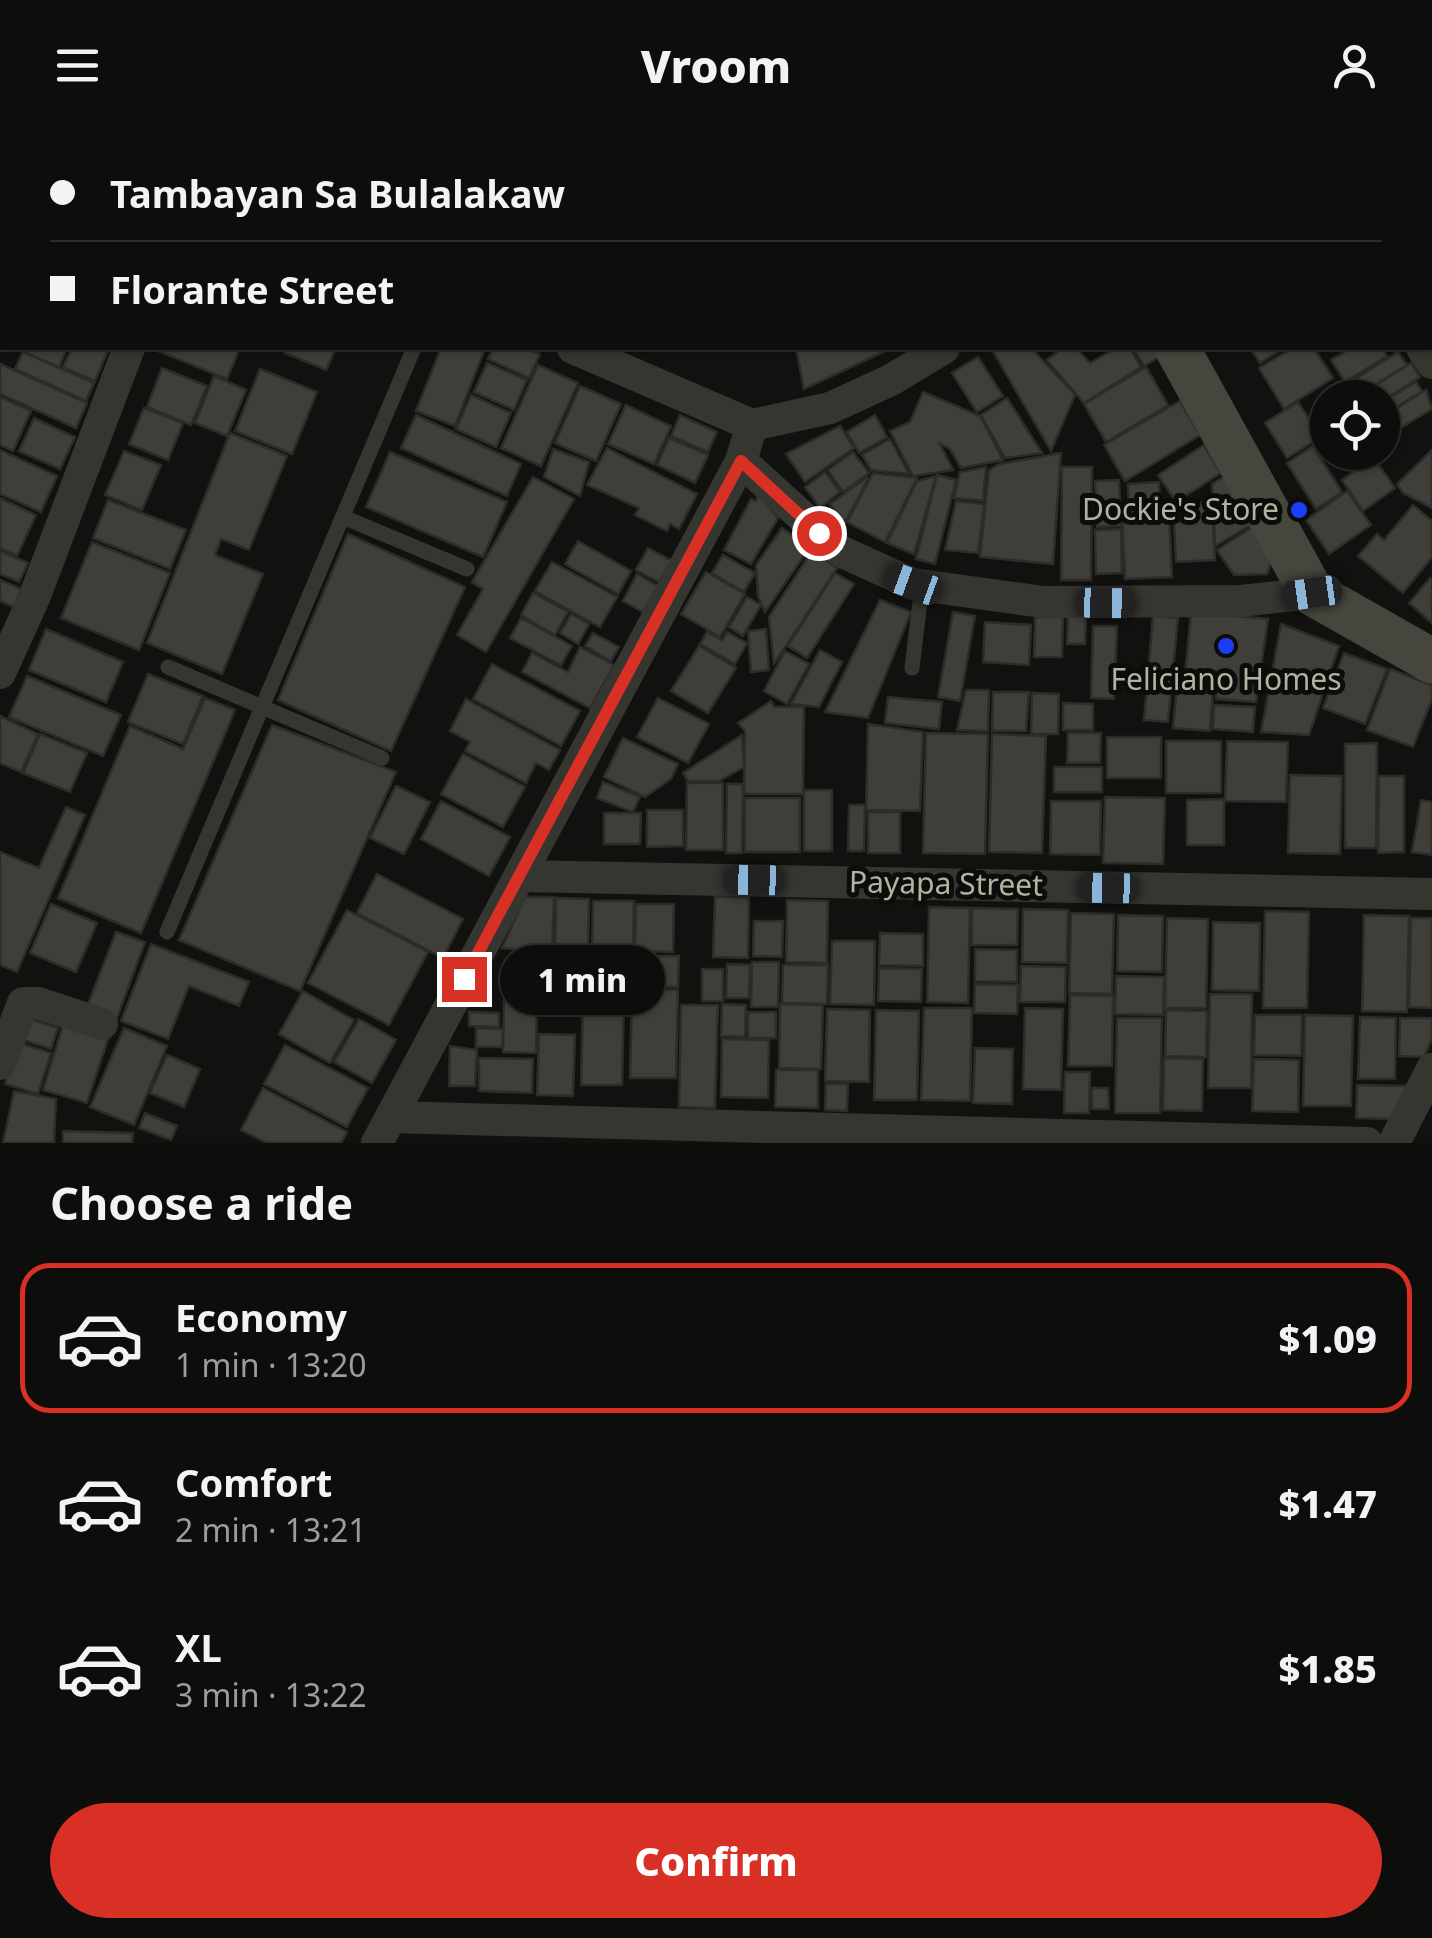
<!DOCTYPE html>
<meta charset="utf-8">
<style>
:root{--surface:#0d0d0c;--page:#1b1b1a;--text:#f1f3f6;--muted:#9a9c9d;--line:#2d2d2d;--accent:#d93025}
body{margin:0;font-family:"Noto Sans",sans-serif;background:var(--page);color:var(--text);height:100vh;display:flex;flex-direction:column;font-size:38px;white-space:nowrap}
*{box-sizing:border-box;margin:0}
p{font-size:32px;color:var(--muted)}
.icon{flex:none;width:55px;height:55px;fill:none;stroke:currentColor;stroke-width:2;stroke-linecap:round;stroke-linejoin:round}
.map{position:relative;height:1013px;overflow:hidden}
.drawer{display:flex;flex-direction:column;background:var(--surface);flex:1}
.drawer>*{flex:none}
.top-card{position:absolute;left:0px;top:0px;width:1432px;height:220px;box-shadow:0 2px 8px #0004,0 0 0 2px var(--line);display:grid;align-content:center;height:220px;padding:0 50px;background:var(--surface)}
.controls{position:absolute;left:1310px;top:250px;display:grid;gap:20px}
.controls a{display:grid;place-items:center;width:90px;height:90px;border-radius:50%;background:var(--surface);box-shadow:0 2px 8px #0004,0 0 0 2px var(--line);font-size:50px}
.end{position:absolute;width:45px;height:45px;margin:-22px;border:12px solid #d93025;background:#fff;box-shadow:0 0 0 5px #fff}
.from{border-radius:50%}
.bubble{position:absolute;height:70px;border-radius:35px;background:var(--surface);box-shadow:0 2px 8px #0004,0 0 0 2px var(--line);font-size:32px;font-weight:800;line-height:70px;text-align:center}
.car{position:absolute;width:30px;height:60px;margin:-30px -15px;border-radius:12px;box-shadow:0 0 8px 2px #0007;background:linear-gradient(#222 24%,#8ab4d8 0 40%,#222 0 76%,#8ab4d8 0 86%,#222 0)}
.top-card b{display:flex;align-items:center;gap:35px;height:95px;font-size:38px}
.top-card b+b{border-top:2px solid var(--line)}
.top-card i{width:25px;height:25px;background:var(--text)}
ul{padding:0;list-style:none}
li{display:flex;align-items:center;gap:30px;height:150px;margin:0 20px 15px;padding:0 30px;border:5px solid transparent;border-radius:30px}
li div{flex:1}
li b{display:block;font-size:38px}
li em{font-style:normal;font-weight:800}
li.on{border-color:var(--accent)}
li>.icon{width:90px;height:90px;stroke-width:1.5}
h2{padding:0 50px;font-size:45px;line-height:120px}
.primary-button{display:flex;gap:20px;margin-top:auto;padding:20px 50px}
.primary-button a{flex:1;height:115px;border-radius:60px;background:var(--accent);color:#fff;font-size:40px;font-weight:800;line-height:115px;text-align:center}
header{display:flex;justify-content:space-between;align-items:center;height:130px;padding:0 50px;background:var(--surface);font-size:45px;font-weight:800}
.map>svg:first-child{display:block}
</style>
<header><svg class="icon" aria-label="menu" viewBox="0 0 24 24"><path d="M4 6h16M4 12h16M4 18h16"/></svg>Vroom<svg class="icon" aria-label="person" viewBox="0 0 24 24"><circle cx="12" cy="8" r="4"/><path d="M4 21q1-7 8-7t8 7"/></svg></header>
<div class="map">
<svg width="1432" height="1013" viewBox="0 0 1432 1013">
<rect width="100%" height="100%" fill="#111110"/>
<g fill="#3f3e39" stroke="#2c2d29" stroke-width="2.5">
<polygon points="184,0 340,0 183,2"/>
<polygon points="553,0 637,0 552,2"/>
<polygon points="1091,0 1173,0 1169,2"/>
<polygon points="14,218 67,218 59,237"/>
<polygon points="72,218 109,218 95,251 63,237"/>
<polygon points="159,218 240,218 227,249 158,221"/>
<polygon points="287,218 336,218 326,240 285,223"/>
<polygon points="441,218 485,218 455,296 416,281"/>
<polygon points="493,218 524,218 540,224 529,248 488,229"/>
<polygon points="796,218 892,218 804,259"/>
<polygon points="991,218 1031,218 1075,265 1051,321"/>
<polygon points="1062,218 1076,218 1090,233 1116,218 1130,218 1141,237 1084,273 1047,230"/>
<polygon points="1133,218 1164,218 1167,222 1144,236"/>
<polygon points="1250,218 1284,218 1260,233"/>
<polygon points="1293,218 1314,218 1333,248 1284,279 1259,238"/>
<polygon points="1351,218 1382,218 1387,226 1345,252 1331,230"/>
<polygon points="23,222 94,253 86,271 15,239"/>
<polygon points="1398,222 1407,235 1355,267 1347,254"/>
<polygon points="978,227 1003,266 977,282 952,243"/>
<polygon points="487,233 527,250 514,280 474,262"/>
<polygon points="1411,233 1420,247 1382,271 1356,268"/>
<polygon points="0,234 87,273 76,298 0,264"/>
<polygon points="538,235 578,253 541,336 501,318"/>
<polygon points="1146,237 1168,275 1106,312 1084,274"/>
<polygon points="162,238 207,256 191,295 147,277"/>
<polygon points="260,239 317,262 292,324 235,301"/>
<polygon points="214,246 246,260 227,306 195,293"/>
<polygon points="1416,252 1422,261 1382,286 1382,273"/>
<polygon points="580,256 621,274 596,331 555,313"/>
<polygon points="1426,260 1432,279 1382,309 1382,287"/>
<polygon points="923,262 980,286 1003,330 961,338 950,319 940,314 953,340 913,346 890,301 910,292"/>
<polygon points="471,265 511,283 496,317 456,299"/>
<polygon points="0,267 31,281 13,321 0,315"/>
<polygon points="1007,268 1042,323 1005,328 981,285"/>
<polygon points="1180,271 1200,305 1125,351 1104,315"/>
<polygon points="1298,272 1321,307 1287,328 1265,293"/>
<polygon points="626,275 671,296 654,334 608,314"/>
<polygon points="144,278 183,293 168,330 129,314"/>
<polygon points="416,285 521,334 507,366 401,318"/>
<polygon points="680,285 717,302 708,322 671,306"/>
<polygon points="875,285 887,307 859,323 847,302"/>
<polygon points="34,288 75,307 60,339 19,321"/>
<polygon points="840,296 854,318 805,352 786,324"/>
<polygon points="230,303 287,326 249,420 221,409 215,425 263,444 222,544 147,513"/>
<polygon points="669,308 708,325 695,353 657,335"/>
<polygon points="890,309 909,344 871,340 862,325"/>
<polygon points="1204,315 1221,343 1176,372 1158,345"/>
<polygon points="1313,316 1342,362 1316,379 1287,333"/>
<polygon points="607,318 697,364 679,399 670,394 667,401 635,385 639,378 587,355"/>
<polygon points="553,319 589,332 580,366 544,347"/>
<polygon points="0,320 57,346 41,382 0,364"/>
<polygon points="1432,320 1432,378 1403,363 1397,354"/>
<polygon points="124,321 161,335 142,380 105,365"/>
<polygon points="390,322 507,372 483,427 366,377"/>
<polygon points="853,322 869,343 843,362 828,340"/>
<polygon points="1061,323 1053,434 980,427 989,340 1000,334"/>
<polygon points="1373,327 1395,358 1363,381 1342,350"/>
<polygon points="986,337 983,371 954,368 960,342"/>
<polygon points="1062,337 1092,337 1091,450 1061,450"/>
<polygon points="825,342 840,362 820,378 805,357"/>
<polygon points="873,343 917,348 885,412 847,392"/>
<polygon points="1230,343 1259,390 1215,416 1212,354"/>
<polygon points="937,345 956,350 935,434 916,429"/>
<polygon points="936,346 914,424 887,413 917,351"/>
<polygon points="533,347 574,369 486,522 457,505 483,459 472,452"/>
<polygon points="867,347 868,349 845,392 830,374"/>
<polygon points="1119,350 1121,396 1097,397 1095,351"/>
<polygon points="1159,352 1160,380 1129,381 1128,354"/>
<polygon points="1347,361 1371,395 1329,424 1306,390"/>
<polygon points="759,365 778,388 751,434 724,420 751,369 756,371"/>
<polygon points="0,368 36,385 17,426 0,418"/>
<polygon points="108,370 186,400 170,439 93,408"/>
<polygon points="956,371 984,374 978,423 945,420"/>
<polygon points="1212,372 1215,430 1176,432 1173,374"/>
<polygon points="1413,375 1432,391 1432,427 1403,463 1358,426 1377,404 1384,410"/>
<polygon points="1169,381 1172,447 1125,449 1122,383"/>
<polygon points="1260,392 1277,418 1267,444 1234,445 1217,420"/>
<polygon points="782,398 810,417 765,482 758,466 756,435"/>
<polygon points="1121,399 1122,443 1096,444 1095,400"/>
<polygon points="348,404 465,457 391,621 278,570"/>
<polygon points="578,411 631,441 618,464 565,434"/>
<polygon points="92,412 170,443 139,520 61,488"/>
<polygon points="648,418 672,431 659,452 636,440"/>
<polygon points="0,421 28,433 19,452 0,444"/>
<polygon points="812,421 837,438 774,534 769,487"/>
<polygon points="723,425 755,443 744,462 712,443"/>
<polygon points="552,432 617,467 600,497 535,461"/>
<polygon points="706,442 745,464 720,507 681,484"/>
<polygon points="835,443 854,454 807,528 788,516"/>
<polygon points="637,444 658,456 643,482 623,471"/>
<polygon points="1430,448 1432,450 1432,493 1409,473"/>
<polygon points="0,450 21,459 14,477 0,471"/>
<polygon points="533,463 568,482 555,505 521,485"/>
<polygon points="747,467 761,475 743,506 729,497"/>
<polygon points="880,470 911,482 868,588 825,582"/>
<polygon points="953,482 975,486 960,571 938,567"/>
<polygon points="1191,482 1268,489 1256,572 1216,569 1217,547 1185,544"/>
<polygon points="571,484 589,494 578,514 560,503"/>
<polygon points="1068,485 1086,485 1085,514 1067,514"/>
<polygon points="1153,486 1178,488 1168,592 1144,590"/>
<polygon points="1035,487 1063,487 1062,527 1034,527"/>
<polygon points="521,488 572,516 561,535 510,508"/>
<polygon points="985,492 1031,495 1029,535 983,532"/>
<polygon points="1281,494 1339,516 1309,605 1261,602"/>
<polygon points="1093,496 1117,496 1114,569 1091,568"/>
<polygon points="46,499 123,532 106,572 29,540"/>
<polygon points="766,499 769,540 751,542 748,501"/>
<polygon points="707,502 722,510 727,502 747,513 735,534 700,514"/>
<polygon points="593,503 619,517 611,531 585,516"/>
<polygon points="699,516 736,538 708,583 671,561"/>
<polygon points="580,517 614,535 590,578 522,542 532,523 568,542"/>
<polygon points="820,520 842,532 819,577 791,574"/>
<polygon points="785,521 809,534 787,574 764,561"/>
<polygon points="1344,523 1387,539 1365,594 1323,578"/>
<polygon points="492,534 580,581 561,616 473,569"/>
<polygon points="1390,539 1432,555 1432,569 1413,617 1367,600"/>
<polygon points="148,544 203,566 183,614 128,592"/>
<polygon points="1178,545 1214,547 1210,601 1173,598"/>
<polygon points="27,546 121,585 103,626 9,587"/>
<polygon points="966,560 989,560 988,601 957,600"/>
<polygon points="993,562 1029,562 1026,601 992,601"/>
<polygon points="1032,563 1059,564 1058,604 1031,604"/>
<polygon points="888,567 942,572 939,599 885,593"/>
<polygon points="205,568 235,580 141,803 58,768 130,596 183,619"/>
<polygon points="658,568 709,594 688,633 637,607"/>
<polygon points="466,569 560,620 549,640 536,633 526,653 465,621 470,612 450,601"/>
<polygon points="771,571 774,577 804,577 803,664 744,664 745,601 738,593"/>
<polygon points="1063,573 1093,574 1093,600 1063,600"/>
<polygon points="1214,575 1255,577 1253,602 1213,599"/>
<polygon points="0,586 38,604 21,642 0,633"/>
<polygon points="868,594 923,602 920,681 866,680"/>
<polygon points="272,595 396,642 300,861 179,810"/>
<polygon points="926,603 988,604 985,724 923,723"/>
<polygon points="1068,603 1101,603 1100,633 1067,633"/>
<polygon points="40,604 87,623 70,662 23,643"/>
<polygon points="992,604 1046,606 1042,723 989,722"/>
<polygon points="742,605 744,637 719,651 688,651 683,643"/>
<rect x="1107" y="607" width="54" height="41"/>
<polygon points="623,608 678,634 671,649 645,667 604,647"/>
<rect x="1166" y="611" width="55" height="52"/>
<polygon points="1227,611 1288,612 1286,672 1225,671"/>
<polygon points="1377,613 1376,718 1345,718 1345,614"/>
<polygon points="463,624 525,657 503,697 441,664"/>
<rect x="1054" y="637" width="48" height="25"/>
<polygon points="1290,645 1342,646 1340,724 1288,723"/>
<polygon points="1379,646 1404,646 1404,722 1378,723"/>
<polygon points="603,652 640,667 633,682 597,668"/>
<polygon points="687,653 723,653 723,720 686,720"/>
<polygon points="727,654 743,654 742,723 726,723"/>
<polygon points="396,656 430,672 404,724 370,708"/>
<rect x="804" y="660" width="28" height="61"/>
<polygon points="1105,667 1165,668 1163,734 1103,733"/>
<rect x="745" y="668" width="55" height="54"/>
<polygon points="1224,669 1224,715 1187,715 1187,670"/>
<polygon points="1421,670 1432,672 1432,725 1412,722"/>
<polygon points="441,671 510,707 489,746 421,709"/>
<polygon points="1051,671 1101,671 1100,725 1050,724"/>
<polygon points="849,675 865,675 864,721 848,721"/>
<polygon points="66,677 85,685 17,842 0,835 0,722 39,738"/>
<polygon points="647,680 683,680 683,716 647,717"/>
<rect x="868" y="682" width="32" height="41"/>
<polygon points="604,683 641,683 640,714 604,714"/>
<polygon points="377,744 463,789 443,828 357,783"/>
<polygon points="525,767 554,767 552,823 502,818"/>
<polygon points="715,767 749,767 748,828 713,827"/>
<polygon points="556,768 589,769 588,825 555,824"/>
<polygon points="787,770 828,771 827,833 786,832"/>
<polygon points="593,771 634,771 633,824 592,823"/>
<polygon points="51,774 97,793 76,842 30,823"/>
<polygon points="636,774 674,774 673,822 635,821"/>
<polygon points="929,777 970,778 968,873 927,872"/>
<polygon points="972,778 1018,779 1017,815 972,815"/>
<polygon points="1023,779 1068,780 1067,833 1022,832"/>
<polygon points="347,780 428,822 389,895 308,853"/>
<polygon points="1265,781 1309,782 1307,878 1263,878"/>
<polygon points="1071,783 1114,784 1112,864 1069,863"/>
<polygon points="1118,785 1163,786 1162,842 1117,841"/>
<polygon points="1364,785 1409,786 1407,882 1362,881"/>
<polygon points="1167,788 1208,789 1206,878 1165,878"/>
<polygon points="1411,788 1432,788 1432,878 1409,877"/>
<polygon points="754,791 783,791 782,827 753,826"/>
<polygon points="1213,792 1260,793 1259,861 1212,860"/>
<polygon points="116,802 145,812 117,888 87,877"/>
<polygon points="880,803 923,804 923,836 879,835"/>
<polygon points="832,811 875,811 874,875 830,874"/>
<polygon points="151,814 249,852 239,876 189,856 168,909 121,891"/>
<polygon points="975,819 1017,820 1017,852 975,851"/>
<polygon points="637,826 679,826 678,857 636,856"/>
<polygon points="561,828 585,828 584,864 560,864"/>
<polygon points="586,829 627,830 626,864 586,864"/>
<polygon points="529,831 557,831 556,865 528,864"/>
<polygon points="752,832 779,832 778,877 751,877"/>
<polygon points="727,834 750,835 749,868 726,868"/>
<polygon points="783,835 828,835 827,874 782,873"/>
<polygon points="1021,836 1066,837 1065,872 1020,872"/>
<polygon points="879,838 922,839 921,872 878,871"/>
<rect x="702" y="839" width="21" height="32"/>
<polygon points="1116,846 1164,847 1163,885 1115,884"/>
<polygon points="975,854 1018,855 1017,884 974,883"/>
<polygon points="632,859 678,860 676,948 630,948"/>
<polygon points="303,861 354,890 330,933 279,904"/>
<polygon points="1210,864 1252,864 1251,958 1208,958"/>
<polygon points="1070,865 1113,866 1112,936 1068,936"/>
<polygon points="583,866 624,866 622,955 581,955"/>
<polygon points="504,867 537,867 536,923 503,922"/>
<polygon points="722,874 746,875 745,907 721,906"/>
<polygon points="780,874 823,875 821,939 779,938"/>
<polygon points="681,875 718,875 715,978 679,977"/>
<polygon points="924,878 972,878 970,971 921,970"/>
<polygon points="1025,878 1063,879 1061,960 1023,959"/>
<polygon points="827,879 870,880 869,952 825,951"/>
<polygon points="876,880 919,881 917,970 874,970"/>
<polygon points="1166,880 1207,881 1206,927 1165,926"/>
<polygon points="469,882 499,883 499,897 469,896"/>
<rect x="748" y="882" width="28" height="26"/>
<polygon points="1255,885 1302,885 1301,926 1254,925"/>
<polygon points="1305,885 1353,886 1351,976 1303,976"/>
<polygon points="24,887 58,898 51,919 17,908"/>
<polygon points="1360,887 1396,888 1395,949 1358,949"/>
<polygon points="1117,888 1162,888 1160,983 1115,983"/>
<polygon points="1400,888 1432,888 1432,909 1424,927 1399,926"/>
<polygon points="359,889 396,910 372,953 334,932"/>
<polygon points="63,895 108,909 87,973 43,960"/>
<polygon points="124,898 167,916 134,995 90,977"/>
<polygon points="476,898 503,899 502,917 476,917"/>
<polygon points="539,904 575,905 573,966 537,965"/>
<polygon points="722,909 769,910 768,968 721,967"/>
<polygon points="17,912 51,923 38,964 5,954"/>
<polygon points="285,915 368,958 347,997 264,954"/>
<polygon points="450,916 477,920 475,956 449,956"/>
<polygon points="975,918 1013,919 1012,974 973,973"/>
<polygon points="167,925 200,939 184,977 150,963"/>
<polygon points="479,928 533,929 532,963 479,961"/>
<polygon points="1164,928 1203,929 1202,981 1163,980"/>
<polygon points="1254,929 1299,930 1298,982 1252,981"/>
<polygon points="776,940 818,940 818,978 775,977"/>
<polygon points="1065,942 1090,942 1089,983 1064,983"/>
<polygon points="826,954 848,954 847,981 825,980"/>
<polygon points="1357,955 1409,956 1392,989 1356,988"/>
<polygon points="263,958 347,1002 341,1013 267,1013 241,1000"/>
<polygon points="1092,958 1108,958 1109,979 1092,979"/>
<polygon points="14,961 56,969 54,1013 3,1013"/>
<polygon points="145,983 177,996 171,1010 139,998"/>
<polygon points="63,1001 133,1003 132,1013 63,1013"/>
</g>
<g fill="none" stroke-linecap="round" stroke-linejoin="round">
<polyline stroke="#3d3d36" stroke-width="5" stroke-dasharray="5 8" stroke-linecap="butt" points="143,2 144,0"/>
<g stroke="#363630" stroke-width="15">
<polyline points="343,387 467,439"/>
<polyline points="168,537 382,628"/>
<polyline points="912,538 922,455"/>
<polyline points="167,802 414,218"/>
</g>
<g stroke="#363630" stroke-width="32">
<polyline points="66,0 72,2"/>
<polyline points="1297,0 1298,2"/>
<polyline points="1224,2 1228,0"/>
<polyline points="1430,29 1432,29"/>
<polyline points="1430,191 1432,191"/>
<polyline points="573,218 752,295 830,278 891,250 944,218"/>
<polyline points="1422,218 1432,233"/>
<polyline points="741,331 840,421 913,454 1043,472 1241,471 1312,463"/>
<polyline points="0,543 34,468 129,218"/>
<polyline points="520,746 1432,764"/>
<polyline points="0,934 23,873 38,873 102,894"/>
<polyline points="391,987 1367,1013"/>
<polyline points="377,1013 741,331 752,295"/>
<polyline points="1394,1013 1432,939"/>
</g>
<g stroke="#46463e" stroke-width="45">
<polyline points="1056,0 1057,2"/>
<polyline points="1177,218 1312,463 1432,531"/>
</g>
</g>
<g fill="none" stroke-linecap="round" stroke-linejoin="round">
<polyline stroke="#d93025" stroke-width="12" points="464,849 741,331 819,403"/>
</g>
<g fill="#1d3cfc" stroke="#0c0c0b" stroke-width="4">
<circle cx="1299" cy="380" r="10"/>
<circle cx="1226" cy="516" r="10"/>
</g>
<g text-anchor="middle" stroke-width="10" stroke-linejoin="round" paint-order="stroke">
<g font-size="30" fill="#b3b1a0" stroke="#0c0c0b" text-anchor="end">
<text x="1279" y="390">Dockie's Store</text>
<text x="1226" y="560" text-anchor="middle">Feliciano Homes</text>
</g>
<g font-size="30" fill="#b3b1a0" stroke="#0c0c0b">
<text transform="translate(946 754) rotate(1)" y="10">Payapa Street</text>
</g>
</g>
</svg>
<div class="controls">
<a><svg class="icon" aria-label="locate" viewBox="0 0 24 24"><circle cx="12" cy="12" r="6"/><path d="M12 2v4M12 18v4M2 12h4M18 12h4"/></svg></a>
</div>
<i class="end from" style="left:819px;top:403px"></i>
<i class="end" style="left:464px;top:849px"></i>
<div class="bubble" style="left:500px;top:815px;width:165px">1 min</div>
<i class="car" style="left:913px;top:454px;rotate:290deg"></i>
<i class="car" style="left:1312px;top:463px;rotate:262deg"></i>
<i class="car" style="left:1106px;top:473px;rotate:91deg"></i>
<i class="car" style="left:754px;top:750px;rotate:271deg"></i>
<i class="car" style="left:1108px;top:758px;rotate:271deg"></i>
<div class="top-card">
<b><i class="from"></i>Tambayan Sa Bulalakaw</b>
<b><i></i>Florante Street</b>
</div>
</div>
<section class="drawer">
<h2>Choose a ride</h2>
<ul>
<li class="on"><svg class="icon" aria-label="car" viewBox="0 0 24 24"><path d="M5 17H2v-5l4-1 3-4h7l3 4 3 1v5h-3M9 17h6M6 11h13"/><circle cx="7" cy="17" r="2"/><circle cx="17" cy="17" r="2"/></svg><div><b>Economy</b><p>1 min · 13:20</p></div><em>$1.09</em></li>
<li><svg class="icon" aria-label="car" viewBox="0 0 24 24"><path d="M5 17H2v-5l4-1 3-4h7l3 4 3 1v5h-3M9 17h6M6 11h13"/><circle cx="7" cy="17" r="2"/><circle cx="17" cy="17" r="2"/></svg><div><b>Comfort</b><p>2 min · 13:21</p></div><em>$1.47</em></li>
<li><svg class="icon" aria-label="car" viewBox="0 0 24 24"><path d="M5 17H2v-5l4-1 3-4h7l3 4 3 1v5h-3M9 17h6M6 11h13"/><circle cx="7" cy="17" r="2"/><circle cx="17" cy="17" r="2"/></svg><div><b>XL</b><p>3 min · 13:22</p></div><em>$1.85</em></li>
</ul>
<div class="primary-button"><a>Confirm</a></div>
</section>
